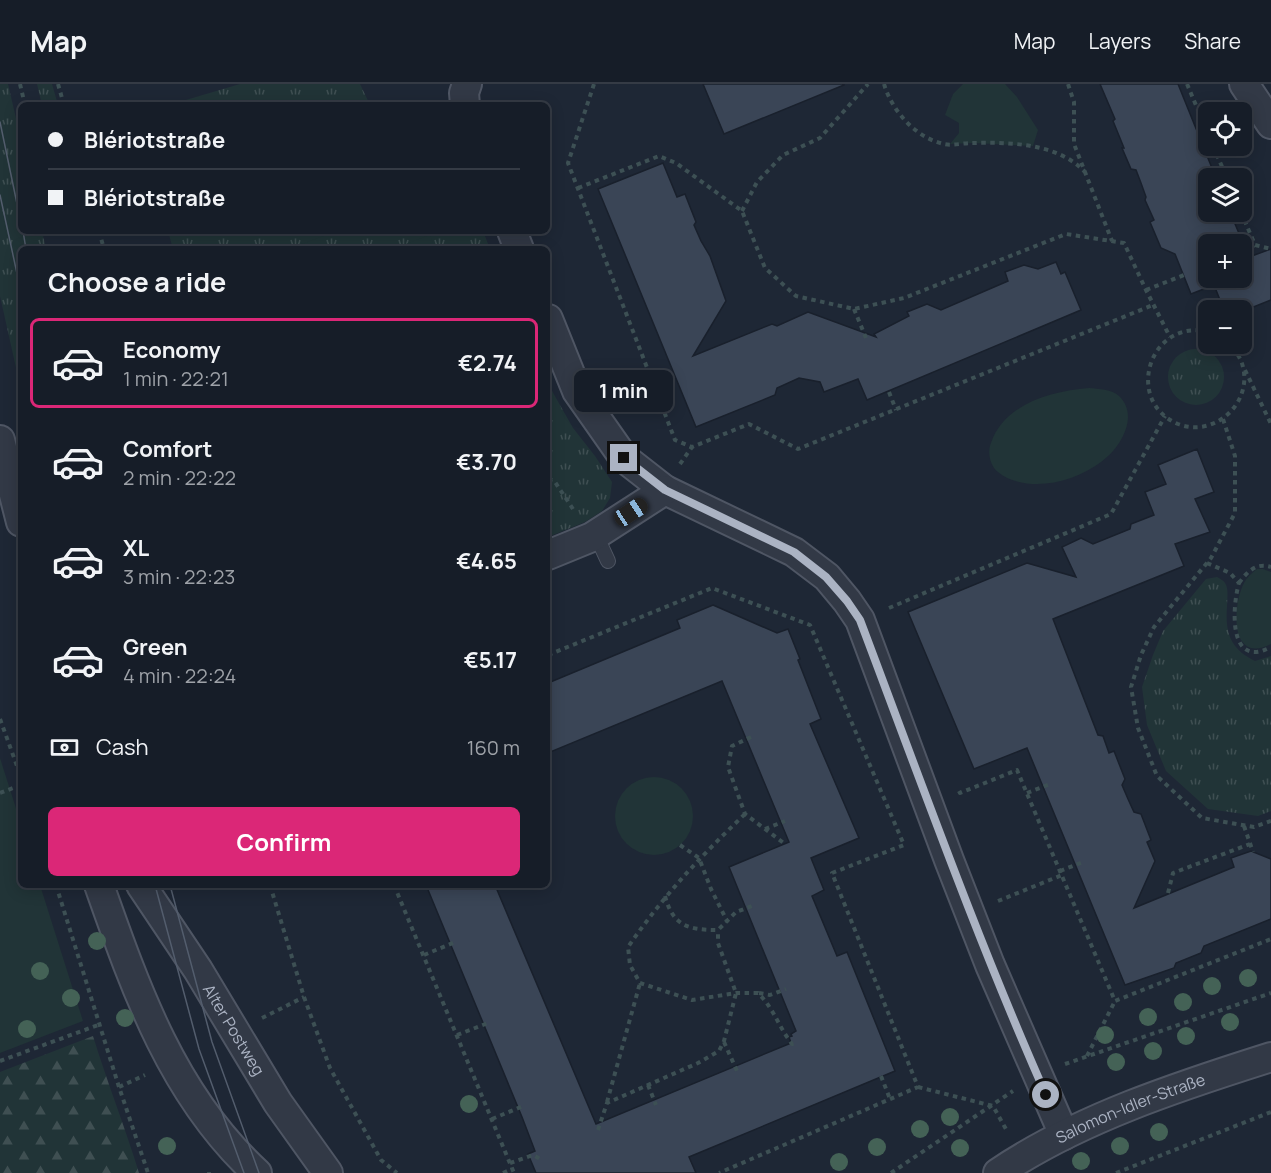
<!DOCTYPE html>
<meta charset="utf-8">
<style>
:root{--surface:#161d28;--page:#1f2630;--text:#f1f3f6;--muted:#9ea2a8;--line:#353b45;--accent:#db2777}
body{margin:0;font-family:Manrope,sans-serif;background:var(--page);color:var(--text);height:100vh;display:flex;flex-direction:column;font-size:22px;white-space:nowrap}
*{box-sizing:border-box;margin:0}
p{font-size:20px;color:var(--muted)}
.icon{flex:none;width:33px;height:33px;fill:none;stroke:currentColor;stroke-width:2;stroke-linecap:round;stroke-linejoin:round}
.map{position:relative;flex:1;overflow:hidden}
.side{position:absolute;left:18px;top:162px;width:532px;height:642px;display:flex;flex-direction:column;background:var(--surface);border-radius:9px;box-shadow:0 3px 15px #0003,0 0 0 2px var(--line)}
.side>*{flex:none}
.hud{position:absolute;left:18px;top:18px;width:532px;height:132px;border-radius:9px;box-shadow:0 3px 15px #0003,0 0 0 2px var(--line);display:grid;align-content:center;height:132px;padding:0 30px;background:var(--surface)}
.buttons{position:absolute;left:1198px;top:18px;display:grid;gap:12px}
.buttons a{display:grid;place-items:center;width:54px;height:54px;border-radius:9px;background:var(--surface);box-shadow:0 3px 15px #0003,0 0 0 2px var(--line);font-size:30px}
.end{position:absolute;width:27px;height:27px;margin:-14px;border:8px solid #abb3c3;background:#111;box-shadow:0 0 0 3px #111}
.from{border-radius:50%}
.bubble{position:absolute;height:42px;border-radius:9px;background:var(--surface);box-shadow:0 3px 15px #0003,0 0 0 2px var(--line);font-size:20px;font-weight:700;line-height:42px;text-align:center}
.car{position:absolute;width:18px;height:36px;margin:-18px -9px;border-radius:8px;box-shadow:0 0 4px 2px #0007;background:linear-gradient(#222 24%,#8ab4d8 0 40%,#222 0 76%,#8ab4d8 0 86%,#222 0)}
.hud b{display:flex;align-items:center;gap:21px;height:57px;font-size:22px}
.hud b+b{border-top:2px solid var(--line)}
.hud i{width:15px;height:15px;background:var(--text)}
ul{padding:0;list-style:none}
li{display:flex;align-items:center;gap:18px;height:90px;margin:0 12px 9px;padding:0 18px;border:3px solid transparent;border-radius:9px}
li div{flex:1}
li b{display:block;font-size:22px}
li em{font-style:normal;font-weight:700}
li.on{border-color:var(--accent)}
li>.icon{width:54px;height:54px;stroke-width:1.5}
h2{padding:0 30px;font-size:27px;line-height:72px}
.pay{display:flex;align-items:center;gap:15px;height:66px;padding:0 30px;font-size:22px}
.pay p{margin-inline-start:auto}
.primary-button{display:flex;gap:12px;margin-top:auto;padding:12px 30px}
.primary-button a{flex:1;height:69px;border-radius:9px;background:var(--accent);color:#fff;font-size:24px;font-weight:700;line-height:69px;text-align:center}
header{display:flex;align-items:center;gap:36px;box-sizing:border-box;height:84px;padding:0 30px;background:var(--surface);border-bottom:2px solid var(--line)}
header strong{font-size:28px}
nav{display:flex;gap:33px;margin-inline-start:auto;font-size:21px}
.map>svg:first-child{display:block}
</style>
<header>
<strong>Map</strong>
<nav><a>Map</a><a>Layers</a><a>Share</a></nav>
</header>
<div class="map">
<svg width="1271" height="1089" viewBox="0 0 1271 1089">
<defs>
<pattern id="grass-tufts" width="24" height="20" patternUnits="userSpaceOnUse" patternTransform="scale(1.5)"><rect width="24" height="20" fill="#213437"/><path d="M3 7l-1-3M5 7V3M7 7l1-3M15 17l-1-3M17 17v-4M19 17l1-3" fill="none" stroke="#3f4f52"/></pattern>
<pattern id="forest-firs" width="22" height="20" patternUnits="userSpaceOnUse" patternTransform="scale(1.5)"><rect width="22" height="20" fill="#213437"/><path d="M5 1l3.5 6h-7zM16 11l3.5 6h-7z" fill="#3f4f52"/></pattern>
</defs>
<rect width="100%" height="100%" fill="#1e2735"/>
<g fill="url(#grass-tufts)">
<polygon points="0,0 8,0 21,56 21,147 42,147 46,165 21,165 21,306 0,212"/>
<polygon points="37,0 52,0 58,21 42,21"/>
<polygon points="240,0 360,0 370,21 169,21"/>
<polygon points="168,147 483,147 490,165 173,165"/>
<circle cx="1196" cy="293" r="28"/>
<polygon points="548,300 573,344 595,372 612,398 610,414 602,427 585,438 548,453"/>
<path d="M1217,493C1220,495 1223,496 1225,499C1229,505 1227,515 1227,522C1225,549 1230,565 1255,577L1271,572V727L1258,732L1208,725L1166,687L1147,641L1142,603L1153,571L1163,547L1206,495Z"/>
</g>
<path fill="url(#forest-firs)" d="M93,952C107,998 125,1043 139,1089H0V988Z"/>
<g fill="#213437">
<polygon points="963,0 1005,0 1017,13 1038,46 1033,62 974,59 950,60 959,49 959,39 945,31 953,10"/>
<polygon points="297,147 337,147 302,160"/>
<polygon points="430,151 435,165 392,165"/>
<path d="M1089,304C1098,305 1112,305 1119,312C1140,332 1120,365 1101,378C1083,391 1060,400 1037,400C1025,400 1008,397 998,388C990,382 987,368 991,359C1004,320 1051,307 1089,304Z"/>
<path d="M1257,485H1263L1271,488V560C1230,581 1232,522 1244,499C1247,493 1252,489 1257,485Z"/>
<polygon points="0,674 21,740 21,801 40,801 83,937 0,969"/>
<circle cx="654" cy="732" r="39"/>
</g>
<g fill="#3a4556" stroke="#19202c" stroke-width="1.5" fill-rule="evenodd">
<polygon points="703,0 844,0 844,1 724,50"/>
<path d="M1100,0H1178L1216,94H1209V128H1230L1249,173L1271,165V216L1246,226H1224L1214,201L1191,210L1175,170L1161,164L1150,138L1154,136L1145,116L1146,113L1141,99L1136,86L1131,85L1122,64H1124L1113,37L1115,35ZM1209,160H1242V194H1209Z"/>
<polygon points="663,79 677,113 685,110 696,138 694,141 701,157 710,172 726,217 693,272 772,240 777,242 808,228 876,253 874,250 909,232 907,228 927,220 941,226 1008,197 1005,188 1024,181 1038,185 1056,178 1061,190 1065,188 1081,226 867,316 858,295 824,308 820,298 799,294 777,304 775,311 696,343 598,105"/>
<polygon points="1197,365 1214,408 1195,415 1210,448 1175,460 1184,482 1053,535 1098,651 1103,652 1109,669 1114,667 1125,695 1122,701 1128,715 1134,728 1141,730 1151,756 1147,758 1155,777 1134,824 1234,783 1231,774 1251,767 1271,775 1271,835 1204,862 1201,869 1176,879 1174,884 1125,901 1027,664 974,685 908,528 1027,479 1076,493 1062,463 1081,454 1093,460 1130,445 1131,440 1154,431 1145,408 1166,400 1158,381"/>
<polygon points="713,521 777,549 788,545 800,575 798,576 821,635 810,640 859,754 811,774 824,806 812,812 837,872 847,868 895,987 689,1073 696,1089 536,1089 528,1070 535,1067 522,1033 426,801 495,801 596,1040 791,959 789,953 792,952 791,950 796,947 729,783 789,758 722,597 548,669 548,599 680,544 677,536"/>
</g>
<g fill="none" stroke-linecap="round" stroke-linejoin="round">
<g stroke="#4f5664" stroke-width="16">
<polyline id="service" points="596,451 608,477"/>
</g>
<g stroke="#4f5664" stroke-width="32">
<g id="minor">
<polyline points="1244,0 1271,40"/>
<polyline points="465,21 464,9 467,0"/>
<polyline points="512,147 519,165"/>
<polyline points="548,235 577,307 624,374 665,406 794,468 827,493 847,517 860,536 949,776 990,881 1064,1051"/>
<polyline points="0,356 21,438"/>
<polyline points="548,471 592,453 665,406"/>
<path d="M99,801C136,906 173,1012 257,1089"/>
<path id="s1" d="M141,801L198,886L278,1019L328,1089"/>
<path id="s2" d="M998,1089C1078,1035 1179,1002 1271,973"/>
</g>
</g>
<g stroke="#3d5054" stroke-width="4" stroke-dasharray="4.5 4.5" stroke-linecap="butt">
<polyline points="20,0 25,21"/>
<polyline points="58,0 64,21"/>
<polyline points="594,0 568,79 675,356 692,363 749,340 798,365 1153,221"/>
<path d="M884,0C892,27 916,54 944,60C952,62 963,59 972,59C1009,58 1058,59 1085,88"/>
<polyline points="1068,0 1074,18 1074,60 1112,157"/>
<polyline points="1187,0 1209,52"/>
<polyline points="1213,62 1227,94"/>
<polyline points="578,104 659,72 676,79 742,127 765,184 796,212 854,225 904,214 1066,150 1124,159 1146,206 1170,253"/>
<polyline points="742,127 757,98 783,71 820,54 868,0"/>
<polyline points="1241,128 1255,161 1271,165"/>
<polyline points="99,147 104,165"/>
<polyline points="1242,167 1255,161"/>
<polyline points="1146,206 1184,191"/>
<polyline points="854,225 866,254"/>
<path d="M1209,248C1150,233 1123,317 1178,340C1214,354 1252,320 1243,283C1241,274 1235,266 1229,260"/>
<polyline points="1245,286 1271,340"/>
<polyline points="889,308 896,326"/>
<polyline points="1223,335 1235,372 1235,429 1211,474 1154,543 1141,571 1131,603 1138,644 1157,692 1202,734 1254,743 1271,737"/>
<polyline points="680,380 692,363"/>
<polyline points="548,394 555,398 575,428"/>
<path d="M1207,479L1230,489L1239,499C1232,523 1228,586 1271,563"/>
<path d="M1239,499C1247,488 1256,478 1271,483"/>
<polyline points="889,524 1111,430 1165,332"/>
<polyline points="548,571 712,504 810,541 904,761 832,789 918,1003 719,1089"/>
<polyline points="0,635 21,693"/>
<polyline points="751,653 732,662 728,683 745,730 785,760"/>
<polyline points="959,707 960,709 1017,686 1115,917 1271,855"/>
<polyline points="0,709 21,701"/>
<polyline points="1027,709 1050,700"/>
<path d="M745,730C699,774 664,811 628,863L630,881L640,899L692,916L736,909H758C775,926 778,942 792,960L795,959"/>
<polyline points="1244,742 1253,768"/>
<polyline points="765,745 785,737"/>
<polyline points="680,761 699,774 711,805 727,837 736,828 752,822"/>
<polyline points="1060,787 1083,778"/>
<polyline points="56,801 119,1003 148,1089"/>
<polyline points="270,801 304,913 330,984 381,1076 397,1089"/>
<polyline points="394,801 514,1089"/>
<polyline points="1168,809 1173,789 1250,760"/>
<path d="M665,812C673,842 688,846 718,846L727,837"/>
<polyline points="998,817 1062,791"/>
<polyline points="424,871 455,858"/>
<polyline points="759,909 770,911 786,905"/>
<polyline points="262,934 304,913"/>
<polyline points="457,951 488,939"/>
<polyline points="724,958 737,987"/>
<polyline points="1087,972 1115,917"/>
<polyline points="0,977 101,940"/>
<polyline points="1065,980 1271,909"/>
<polyline points="881,992 890,1015"/>
<polyline points="648,1001 656,1021"/>
<polyline points="119,1003 145,991"/>
<polyline points="918,1003 993,1022 1007,1047"/>
<polyline points="607,1018 640,899"/>
<polyline points="492,1035 523,1022"/>
<polyline points="598,1046 607,1019 698,979 719,967 724,957 736,909 718,859 718,846"/>
<polyline points="510,1079 533,1071 540,1075"/>
<polyline points="209,1088 209,1089"/>
<polyline points="503,1089 512,1085"/>
<polyline points="891,1089 1013,1007"/>
<polyline points="1116,1089 1271,1028"/>
</g>
<use href="#service" stroke="#323946" stroke-width="14"/>
<use href="#minor" stroke="#323946" stroke-width="28"/>
<g stroke="#535d6d" stroke-width="1.5">
<polyline points="0,38 21,139"/>
<polyline points="0,111 21,208"/>
<polyline points="23,147 26,165"/>
<polyline points="155,801 199,965 244,1089"/>
<polyline points="170,801 212,958 259,1089"/>
</g>
</g>
<g fill="#446256">
<circle cx="97" cy="857" r="9"/>
<circle cx="40" cy="887" r="9"/>
<circle cx="1248" cy="894" r="9"/>
<circle cx="1212" cy="902" r="9"/>
<circle cx="71" cy="914" r="9"/>
<circle cx="1183" cy="918" r="9"/>
<circle cx="1148" cy="933" r="9"/>
<circle cx="125" cy="934" r="9"/>
<circle cx="1230" cy="938" r="9"/>
<circle cx="27" cy="945" r="9"/>
<circle cx="1105" cy="951" r="9"/>
<circle cx="1186" cy="952" r="9"/>
<circle cx="1153" cy="967" r="9"/>
<circle cx="1116" cy="978" r="9"/>
<circle cx="469" cy="1020" r="9"/>
<circle cx="950" cy="1033" r="9"/>
<circle cx="920" cy="1045" r="9"/>
<circle cx="1159" cy="1048" r="9"/>
<circle cx="167" cy="1062" r="9"/>
<circle cx="1120" cy="1062" r="9"/>
<circle cx="877" cy="1063" r="9"/>
<circle cx="960" cy="1064" r="9"/>
<circle cx="1081" cy="1077" r="9"/>
<circle cx="839" cy="1078" r="9"/>
</g>
<g fill="none" stroke-linecap="round" stroke-linejoin="round">
<path stroke="#abb3c3" stroke-width="8" d="M624,374L665,406L794,468L826,493L847,517L860,536C920,695 977,855 1046,1011"/>
</g>
<g text-anchor="middle" stroke-width="5" stroke-linejoin="round" paint-order="stroke">
<g font-size="16" fill="#abb3c3" stroke="#171e2a">
<text dy="6" stroke="none"><textPath href="#s1" startOffset="172">Alter Postweg</textPath></text>
<text dy="6" stroke="none"><textPath href="#s2" startOffset="148">Salomon-Idler-Straße</textPath></text>
</g>
</g>
</svg>
<div class="buttons">
<a><svg class="icon" aria-label="locate" viewBox="0 0 24 24"><circle cx="12" cy="12" r="6"/><path d="M12 2v4M12 18v4M2 12h4M18 12h4"/></svg></a>
<a><svg class="icon" aria-label="layers" viewBox="0 0 24 24"><path d="M12 4l9 5-9 5-9-5zM3 14l9 5 9-5"/></svg></a>
<a>+</a>
<a>−</a>
</div>
<i class="end from" style="left:1046px;top:1011px"></i>
<i class="end" style="left:624px;top:374px"></i>
<div class="bubble" style="left:574px;top:286px;width:99px">1 min</div>
<i class="car" style="left:631px;top:428px;rotate:57deg"></i>
<div class="hud">
<b><i class="from"></i>Blériotstraße</b>
<b><i></i>Blériotstraße</b>
</div>
<section class="side">
<h2>Choose a ride</h2>
<ul>
<li class="on"><svg class="icon" aria-label="car" viewBox="0 0 24 24"><path d="M5 17H2v-5l4-1 3-4h7l3 4 3 1v5h-3M9 17h6M6 11h13"/><circle cx="7" cy="17" r="2"/><circle cx="17" cy="17" r="2"/></svg><div><b>Economy</b><p>1 min · 22:21</p></div><em>€2.74</em></li>
<li><svg class="icon" aria-label="car" viewBox="0 0 24 24"><path d="M5 17H2v-5l4-1 3-4h7l3 4 3 1v5h-3M9 17h6M6 11h13"/><circle cx="7" cy="17" r="2"/><circle cx="17" cy="17" r="2"/></svg><div><b>Comfort</b><p>2 min · 22:22</p></div><em>€3.70</em></li>
<li><svg class="icon" aria-label="car" viewBox="0 0 24 24"><path d="M5 17H2v-5l4-1 3-4h7l3 4 3 1v5h-3M9 17h6M6 11h13"/><circle cx="7" cy="17" r="2"/><circle cx="17" cy="17" r="2"/></svg><div><b>XL</b><p>3 min · 22:23</p></div><em>€4.65</em></li>
<li><svg class="icon" aria-label="car" viewBox="0 0 24 24"><path d="M5 17H2v-5l4-1 3-4h7l3 4 3 1v5h-3M9 17h6M6 11h13"/><circle cx="7" cy="17" r="2"/><circle cx="17" cy="17" r="2"/></svg><div><b>Green</b><p>4 min · 22:24</p></div><em>€5.17</em></li>
</ul>
<div class="pay"><svg class="icon" aria-label="cash" viewBox="0 0 24 24"><path d="M3 7h18v10H3z"/><circle cx="12" cy="12" r="2"/></svg>Cash<p>160 m</p></div>
<div class="primary-button"><a>Confirm</a></div>
</section>
</div>
